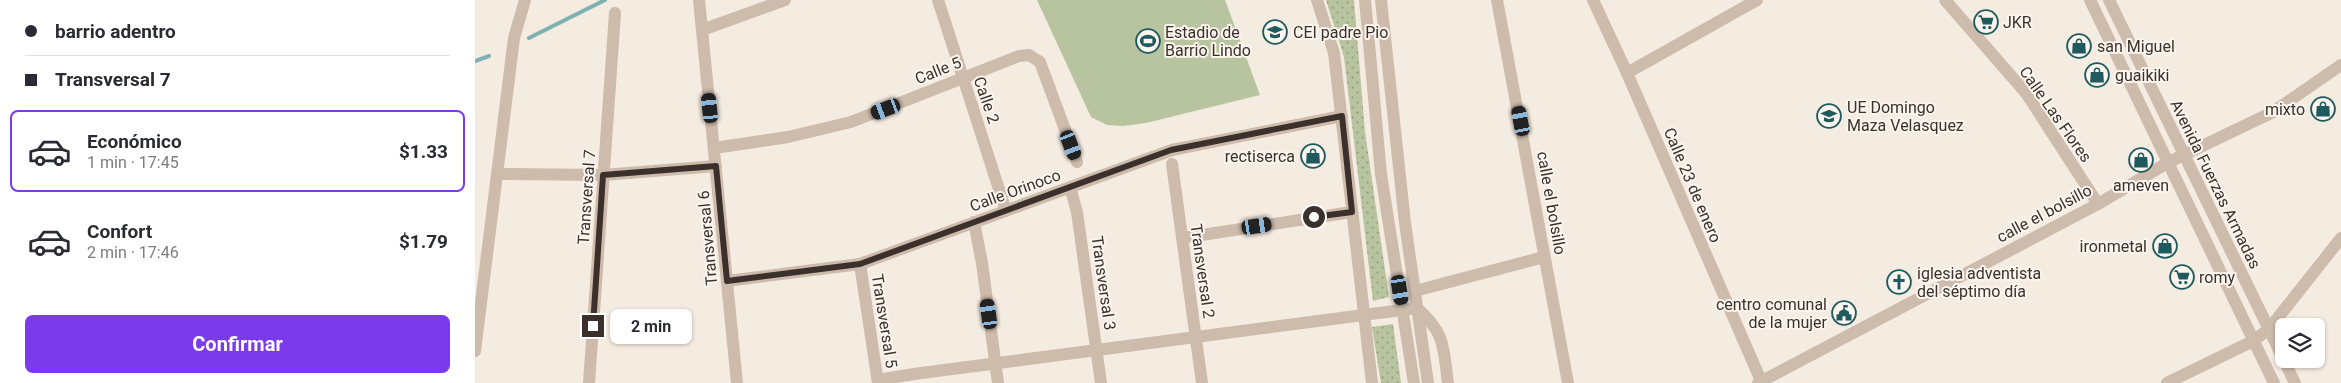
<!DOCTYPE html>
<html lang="es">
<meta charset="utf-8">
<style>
:root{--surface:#fff;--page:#f2f2f3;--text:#2b2b33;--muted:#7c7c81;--line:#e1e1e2;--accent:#7c3aed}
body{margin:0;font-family:Roboto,sans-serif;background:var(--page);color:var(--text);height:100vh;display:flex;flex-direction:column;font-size:19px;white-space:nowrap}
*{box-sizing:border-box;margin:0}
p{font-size:16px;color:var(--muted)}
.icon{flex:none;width:28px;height:28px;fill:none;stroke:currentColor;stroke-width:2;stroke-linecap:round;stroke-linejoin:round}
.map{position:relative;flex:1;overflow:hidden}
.details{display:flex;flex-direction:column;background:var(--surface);width:475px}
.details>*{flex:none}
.guide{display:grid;align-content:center;height:110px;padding:0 25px;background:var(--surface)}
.buttons{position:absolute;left:1800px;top:318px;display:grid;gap:10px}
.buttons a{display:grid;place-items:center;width:50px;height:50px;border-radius:8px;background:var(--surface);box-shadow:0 1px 4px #0004;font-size:25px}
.end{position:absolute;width:22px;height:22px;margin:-11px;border:6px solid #3b302b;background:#fff;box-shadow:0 0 0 2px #fff}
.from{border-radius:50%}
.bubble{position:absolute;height:35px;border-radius:8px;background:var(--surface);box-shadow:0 1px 4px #0004;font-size:16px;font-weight:700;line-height:35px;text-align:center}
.car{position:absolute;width:15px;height:30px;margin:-15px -8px;border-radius:6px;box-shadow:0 0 4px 1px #0007;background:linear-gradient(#222 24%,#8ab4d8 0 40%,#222 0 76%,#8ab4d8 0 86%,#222 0)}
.guide b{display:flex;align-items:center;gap:18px;height:48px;font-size:19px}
.guide b+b{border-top:1px solid var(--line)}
.guide i{width:12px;height:12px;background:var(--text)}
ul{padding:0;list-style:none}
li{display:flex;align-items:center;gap:15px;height:82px;margin:0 10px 8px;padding:0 15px;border:2px solid transparent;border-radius:8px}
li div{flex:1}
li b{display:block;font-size:19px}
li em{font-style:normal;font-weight:700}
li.on{border-color:var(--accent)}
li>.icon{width:45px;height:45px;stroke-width:1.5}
.cta{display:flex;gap:10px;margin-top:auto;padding:10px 25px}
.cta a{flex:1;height:58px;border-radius:8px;background:var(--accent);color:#fff;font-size:20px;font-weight:700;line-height:58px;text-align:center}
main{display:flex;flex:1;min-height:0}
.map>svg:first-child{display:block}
</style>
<main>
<section class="details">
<div class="guide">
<b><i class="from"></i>barrio adentro</b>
<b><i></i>Transversal 7</b>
</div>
<ul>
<li class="on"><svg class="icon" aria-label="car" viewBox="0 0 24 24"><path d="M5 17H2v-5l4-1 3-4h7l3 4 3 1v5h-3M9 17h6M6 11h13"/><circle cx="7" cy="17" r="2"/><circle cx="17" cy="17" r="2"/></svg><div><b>Económico</b><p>1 min · 17:45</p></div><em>$1.33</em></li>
<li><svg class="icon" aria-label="car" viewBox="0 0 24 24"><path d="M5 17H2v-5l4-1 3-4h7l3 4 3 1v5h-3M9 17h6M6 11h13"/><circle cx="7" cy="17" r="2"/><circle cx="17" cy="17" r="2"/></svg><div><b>Confort</b><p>2 min · 17:46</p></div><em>$1.79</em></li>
</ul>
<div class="cta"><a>Confirmar</a></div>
</section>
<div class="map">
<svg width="1866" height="383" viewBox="0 0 1866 383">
<defs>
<pattern id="park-dots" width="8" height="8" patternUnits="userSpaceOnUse" patternTransform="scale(1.25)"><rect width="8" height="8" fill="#b8c4a0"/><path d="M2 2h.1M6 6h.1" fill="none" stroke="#97a083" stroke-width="1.8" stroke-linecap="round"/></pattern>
</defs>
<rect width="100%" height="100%" fill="#f4ebe1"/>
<polygon fill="#b8c4a0" points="562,0 750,0 785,95 671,123 648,126 632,125 616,117"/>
<g fill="url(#park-dots)">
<polygon points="851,0 879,0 890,132 914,297 898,301 869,57"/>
<polygon points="918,324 926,383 906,383 897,327"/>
</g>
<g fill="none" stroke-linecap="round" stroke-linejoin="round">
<g stroke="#7fb0b2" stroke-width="4">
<polyline points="54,38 130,0"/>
<polyline points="0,61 14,56"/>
</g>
<g stroke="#cdbbac" stroke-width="12">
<polyline points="224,0 262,383"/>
<polyline points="463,0 531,211"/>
<polyline points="842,0 859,53 897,383"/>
<polyline points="1022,0 1093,383"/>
<polyline points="1118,0 1152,73 1287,383"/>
<polyline points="1470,0 1551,93 1623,204"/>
<polyline points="227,30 310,0"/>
<polyline points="1152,73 1282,0"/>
<polyline points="239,148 313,137 376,122 544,56 554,55 565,62 602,162"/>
<polyline points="697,164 727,383"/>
<polyline points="23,174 128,175 241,166"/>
<polyline points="595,187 602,212 626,383"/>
<polyline points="499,222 507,263 523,383"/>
<polyline points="707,238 877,212"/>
<polyline points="385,264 403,383"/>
<polyline points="252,281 385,264 697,150 867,116"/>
<polyline points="940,291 1069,257"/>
<polyline points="0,351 39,38 50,0"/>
<path d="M403,380L439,374L942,308C971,334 968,347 973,383"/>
<polyline points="114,383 140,13"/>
<polyline points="1283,383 1623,204 1694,162 1798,112 1866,65"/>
<polyline points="1692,383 1778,341 1794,329 1866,238"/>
</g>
<g stroke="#cdbbac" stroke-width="12">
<polyline points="890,0 906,174 939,383"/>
<polyline points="906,0 930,223 953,383"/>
<polyline points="1615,0 1799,383"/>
<polyline points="1634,0 1820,383"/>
</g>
</g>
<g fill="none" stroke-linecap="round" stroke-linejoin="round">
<polyline stroke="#3b302b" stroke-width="6" points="118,326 128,175 241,166 252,281 385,264 696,150 867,116 877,212 839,217"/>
</g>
<defs>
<g id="supermarket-ring" transform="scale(1.25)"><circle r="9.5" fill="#fbf5ee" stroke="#1f5a5e" stroke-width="1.5"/><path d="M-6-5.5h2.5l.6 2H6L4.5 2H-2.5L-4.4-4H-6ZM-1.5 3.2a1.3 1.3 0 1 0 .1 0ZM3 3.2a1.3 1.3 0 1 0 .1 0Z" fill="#1f5a5e"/></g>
<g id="school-ring" transform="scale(1.25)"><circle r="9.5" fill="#fbf5ee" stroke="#1f5a5e" stroke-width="1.5"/><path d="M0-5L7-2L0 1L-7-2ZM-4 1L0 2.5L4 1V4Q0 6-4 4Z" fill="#1f5a5e"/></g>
<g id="stadium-ring" transform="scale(1.25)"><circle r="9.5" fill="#fbf5ee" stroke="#1f5a5e" stroke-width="1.5"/><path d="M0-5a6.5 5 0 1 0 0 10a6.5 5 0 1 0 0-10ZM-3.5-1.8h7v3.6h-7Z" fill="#1f5a5e"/></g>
<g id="shop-ring" transform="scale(1.25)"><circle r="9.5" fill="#fbf5ee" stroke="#1f5a5e" stroke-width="1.5"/><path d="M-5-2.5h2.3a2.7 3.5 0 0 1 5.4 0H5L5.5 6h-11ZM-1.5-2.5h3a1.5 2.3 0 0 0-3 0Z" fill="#1f5a5e"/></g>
<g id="church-ring" transform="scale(1.25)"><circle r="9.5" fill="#fbf5ee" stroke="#1f5a5e" stroke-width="1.5"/><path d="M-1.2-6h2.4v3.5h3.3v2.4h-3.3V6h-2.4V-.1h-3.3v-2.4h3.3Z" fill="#1f5a5e"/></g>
<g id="civic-ring" transform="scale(1.25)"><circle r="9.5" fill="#fbf5ee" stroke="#1f5a5e" stroke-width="1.5"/><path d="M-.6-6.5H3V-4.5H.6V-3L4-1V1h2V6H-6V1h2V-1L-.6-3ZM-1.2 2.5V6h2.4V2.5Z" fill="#1f5a5e"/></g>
</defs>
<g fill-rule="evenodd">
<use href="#supermarket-ring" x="1511" y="22"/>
<use href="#school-ring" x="800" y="32"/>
<use href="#stadium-ring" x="673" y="41"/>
<use href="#shop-ring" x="1604" y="46"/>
<use href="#shop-ring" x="1622" y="75"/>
<use href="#shop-ring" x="1848" y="109"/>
<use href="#school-ring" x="1354" y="116"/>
<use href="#shop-ring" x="838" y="156"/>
<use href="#shop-ring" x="1666" y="160"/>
<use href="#shop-ring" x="1690" y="246"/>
<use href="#supermarket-ring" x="1707" y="277"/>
<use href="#church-ring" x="1424" y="282"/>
<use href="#civic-ring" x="1369" y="313"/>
</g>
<g text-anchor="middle" stroke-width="4" stroke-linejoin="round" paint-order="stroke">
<g font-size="16" fill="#3b302b" stroke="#fbf5ee" text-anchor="start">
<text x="1528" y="28">JKR</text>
<text x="690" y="38">Estadio de<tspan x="690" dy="18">Barrio Lindo</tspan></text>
<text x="818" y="38">CEI padre Pio</text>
<text x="1622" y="52">san Miguel</text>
<text x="1640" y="81">guaikiki</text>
<text x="1372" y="113">UE Domingo<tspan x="1372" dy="18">Maza Velasquez</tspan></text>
<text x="1830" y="115" text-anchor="end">mixto</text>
<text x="820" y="162" text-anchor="end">rectiserca</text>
<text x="1666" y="191" text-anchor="middle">ameven</text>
<text x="1672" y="252" text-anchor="end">ironmetal</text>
<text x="1442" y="279">iglesia adventista<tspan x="1442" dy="18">del séptimo día</tspan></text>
<text x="1724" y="283">romy</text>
<text x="1352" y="310" text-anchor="end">centro comunal<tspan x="1352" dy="18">de la mujer</tspan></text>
</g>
<g font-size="16" fill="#3b302b" stroke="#fbf5ee">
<text transform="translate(463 70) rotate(-22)" y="6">Calle 5</text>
<text transform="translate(512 100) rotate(71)" y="6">Calle 2</text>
<text transform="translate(1581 114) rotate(55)" y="6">Calle Las Flores</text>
<text transform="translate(1741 184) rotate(64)" y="6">Avenida Fuerzas Armadas</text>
<text transform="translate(1218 185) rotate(67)" y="6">Calle 23 de enero</text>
<text transform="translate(540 190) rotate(-20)" y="6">Calle Orinoco</text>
<text transform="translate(111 197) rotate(-86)" y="6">Transversal 7</text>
<text transform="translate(1077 203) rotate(80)" y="6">calle el bolsillo</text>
<text transform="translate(1569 213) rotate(-28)" y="6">calle el bolsillo</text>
<text transform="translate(232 238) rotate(-95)" y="6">Transversal 6</text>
<text transform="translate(728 271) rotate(82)" y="6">Transversal 2</text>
<text transform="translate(629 283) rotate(82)" y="6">Transversal 3</text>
<text transform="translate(410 321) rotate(81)" y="6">Transversal 5</text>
</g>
</g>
</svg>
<div class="buttons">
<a><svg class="icon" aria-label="layers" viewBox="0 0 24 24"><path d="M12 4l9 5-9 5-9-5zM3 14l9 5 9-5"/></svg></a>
</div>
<i class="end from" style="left:839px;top:217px"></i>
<i class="end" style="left:118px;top:326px"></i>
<div class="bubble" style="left:135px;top:309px;width:82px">2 min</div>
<i class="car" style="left:235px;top:108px;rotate:354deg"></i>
<i class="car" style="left:411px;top:109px;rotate:249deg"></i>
<i class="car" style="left:1046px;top:121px;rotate:349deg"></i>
<i class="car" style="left:596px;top:145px;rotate:159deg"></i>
<i class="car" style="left:782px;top:226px;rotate:81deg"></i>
<i class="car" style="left:925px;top:290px;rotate:171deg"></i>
<i class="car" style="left:514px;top:314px;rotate:352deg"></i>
</div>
</main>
